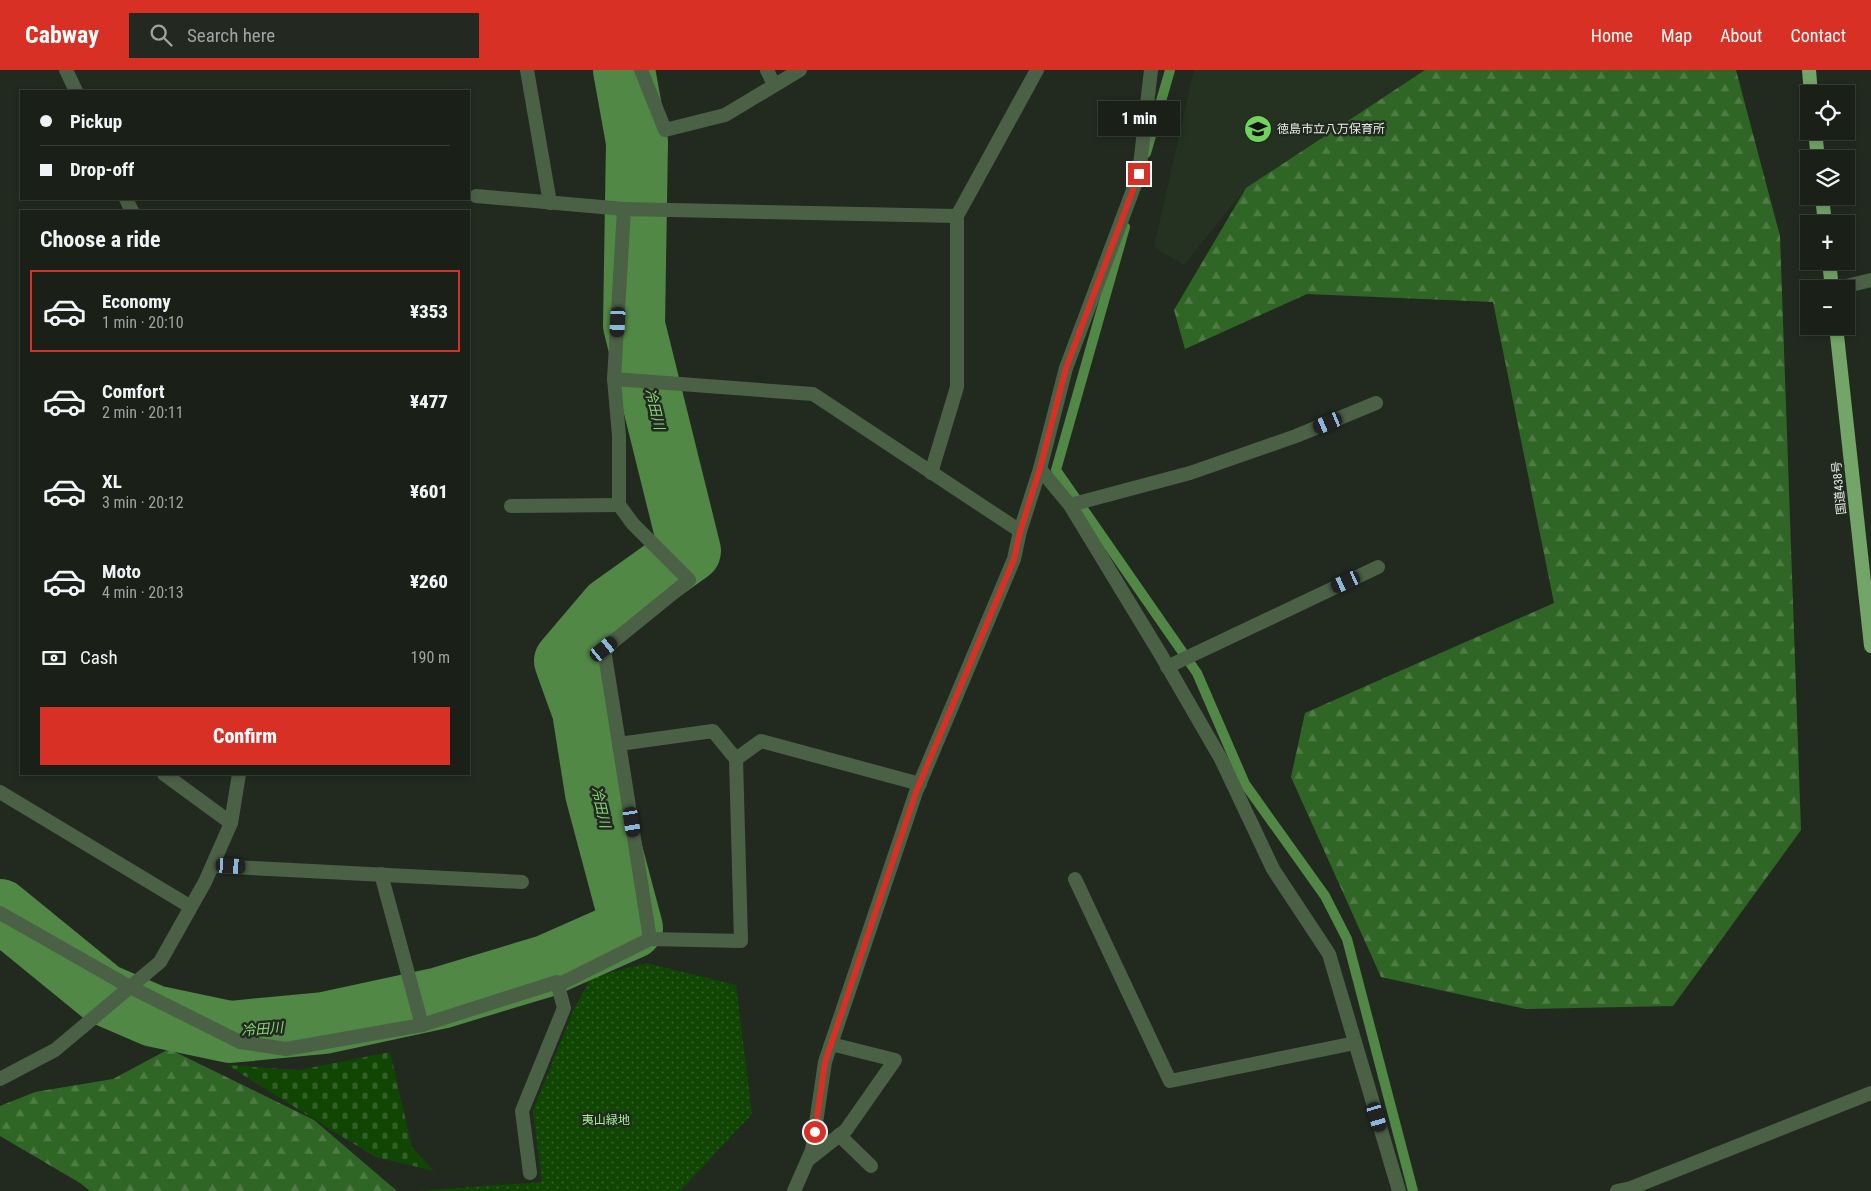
<!DOCTYPE html>
<meta charset="utf-8">
<style>
:root{--surface:#1a2018;--page:#232821;--text:#f1f3f6;--muted:#9fa3a2;--line:#383e37;--accent:#d93025}
body{margin:0;font-family:"Roboto Condensed","Noto Sans JP",sans-serif;background:var(--page);color:var(--text);height:100vh;display:flex;flex-direction:column;font-size:19px;white-space:nowrap}
*{box-sizing:border-box;margin:0}
p{font-size:16px;color:var(--muted)}
.icon{flex:none;width:28px;height:28px;fill:none;stroke:currentColor;stroke-width:2;stroke-linecap:round;stroke-linejoin:round}
.map{position:relative;flex:1;overflow:hidden}
.sheet{position:absolute;left:20px;top:140px;width:450px;height:565px;display:flex;flex-direction:column;background:var(--surface);border-radius:0px;box-shadow:0 2px 8px #0003,0 0 0 1px var(--line)}
.sheet>*{flex:none}
.guide{position:absolute;left:20px;top:20px;width:450px;height:110px;border-radius:0px;box-shadow:0 2px 8px #0003,0 0 0 1px var(--line);display:grid;align-content:center;height:110px;padding:0 20px;background:var(--surface)}
.fabs{position:absolute;left:1800px;top:15px;display:grid;gap:10px}
.fabs a{display:grid;place-items:center;width:55px;height:55px;border-radius:0px;background:var(--surface);box-shadow:0 2px 8px #0003,0 0 0 1px var(--line);font-size:25px}
.end{position:absolute;width:22px;height:22px;margin:-11px;border:6px solid #d93025;background:#fff;box-shadow:0 0 0 2px #fff}
.from{border-radius:50%}
.bubble{position:absolute;height:35px;border-radius:0px;background:var(--surface);box-shadow:0 2px 8px #0003,0 0 0 1px var(--line);font-size:16px;font-weight:800;line-height:35px;text-align:center}
.car{position:absolute;width:15px;height:30px;margin:-15px -8px;border-radius:6px;box-shadow:0 0 4px 1px #0007;background:linear-gradient(#222 24%,#8ab4d8 0 40%,#222 0 76%,#8ab4d8 0 86%,#222 0)}
.guide b{display:flex;align-items:center;gap:18px;height:48px;font-size:19px}
.guide b+b{border-top:1px solid var(--line)}
.guide i{width:12px;height:12px;background:var(--text)}
ul{padding:0;list-style:none}
li{display:flex;align-items:center;gap:15px;height:82px;margin:0 10px 8px;padding:0 10px;border:2px solid transparent;border-radius:0px}
li div{flex:1}
li b{display:block;font-size:19px}
li em{font-style:normal;font-weight:800}
li.active{border-color:var(--accent)}
li>.icon{width:45px;height:45px;stroke-width:1.5}
h2{padding:0 20px;font-size:22px;line-height:60px}
.pay{display:flex;align-items:center;gap:12px;height:55px;padding:0 20px;font-size:19px}
.pay p{margin-inline-start:auto}
.button{display:flex;gap:10px;margin-top:auto;padding:10px 20px}
.button a{flex:1;height:58px;border-radius:0px;background:var(--accent);color:#fff;font-size:20px;font-weight:800;line-height:58px;text-align:center}
header{display:flex;align-items:center;gap:30px;box-sizing:border-box;height:70px;padding:0 25px;background:var(--accent);color:#fff}
header strong{font-size:24px}
nav{display:flex;gap:28px;margin-inline-start:auto;font-size:18px}
.search{width:350px;height:45px;background:var(--page);display:flex;align-items:center;gap:12px;box-sizing:border-box;padding:0 18px;border-radius:0px;color:var(--muted);font-size:19px}
.map>svg:first-child{display:block}
</style>
<header>
<strong>Cabway</strong>
<div class="search"><svg class="icon" aria-label="search" viewBox="0 0 24 24"><circle cx="10" cy="10" r="6"/><path d="M15 15l6 6"/></svg>Search here</div>
<nav><a>Home</a><a>Map</a><a>About</a><a>Contact</a></nav>
</header>
<div class="map">
<svg width="1871" height="1121" viewBox="0 0 1871 1121">
<defs>
<pattern id="green-dots" width="8" height="8" patternUnits="userSpaceOnUse" patternTransform="scale(1.25)"><rect width="8" height="8" fill="#104503"/><path d="M2 2h.1M6 6h.1" fill="none" stroke="#336028" stroke-width="1.8" stroke-linecap="round"/></pattern>
<pattern id="forest-firs" width="22" height="20" patternUnits="userSpaceOnUse" patternTransform="scale(1.25)"><rect width="22" height="20" fill="#306625"/><path d="M5 1l3.5 6h-7zM16 11l3.5 6h-7z" fill="#4e7c44"/></pattern>
<pattern id="cemetery-stones" width="16" height="16" patternUnits="userSpaceOnUse" patternTransform="scale(1.25)"><rect width="16" height="16" fill="#104503"/><path d="M2 7V4a2 2 0 0 1 4 0v3zM10 15v-3a2 2 0 0 1 4 0v3z" fill="#336028"/></pattern>
</defs>
<rect width="100%" height="100%" fill="#222a20"/>
<polygon fill="#253222" points="1194,0 1425,0 1246,118 1184,195 1154,177"/>
<polygon fill="url(#green-dots)" points="646,893 736,915 752,1044 680,1121 418,1121 542,1112 533,1041 573,941 591,908"/>
<g fill="url(#forest-firs)">
<polygon points="1425,0 1736,0 1780,166 1801,760 1673,936 1526,939 1381,907 1291,707 1305,643 1554,533 1493,232 1307,224 1185,279 1174,240 1246,118"/>
<polygon points="169,979 314,1050 397,1121 90,1121 80,1113 0,1066 0,1036 35,1022 113,1009"/>
</g>
<polygon fill="url(#cemetery-stones)" points="390,982 412,1077 434,1101 375,1087 227,995 299,1000"/>
<g fill="none" stroke-linecap="round" stroke-linejoin="round">
<g stroke="#518846" stroke-width="10">
<polyline points="1146,83 1170,0"/>
<polyline points="1125,157 1056,400 1197,603 1245,714 1325,826 1347,869 1413,1121"/>
</g>
<polyline stroke="#518846" stroke-width="62" points="0,840 103,924 154,946 230,962 324,953 440,928 546,896 632,858 596,723 583,641 565,591 610,538 690,481 634,255 637,72 624,0"/>
<g stroke="#4b6146" stroke-width="14">
<polyline points="1834,219 1871,210"/>
<polyline points="1070,435 1190,403 1296,366 1376,333"/>
<polyline points="1167,597 1378,497"/>
</g>
<g stroke="#4b6146" stroke-width="14">
<polyline points="66,0 76,21"/>
<polyline points="527,0 550,133"/>
<polyline points="641,0 665,60 725,45 800,0"/>
<polyline points="767,0 774,15"/>
<polyline points="476,126 624,139"/>
<polyline points="126,129 132,141"/>
<polyline points="614,309 624,139 957,146 1037,0"/>
<polyline points="1040,399 1070,435 1161,585 1221,689 1273,799 1329,884 1399,1121"/>
<polyline points="931,403 957,317 957,146"/>
<polyline points="511,436 619,435"/>
<polyline points="619,674 713,661 736,689"/>
<polyline points="164,704 231,753"/>
<polyline points="0,722 191,837"/>
<polyline points="213,796 522,812"/>
<polyline points="1075,809 1170,1011 1355,973"/>
<polyline points="0,843 130,917 240,972 286,979 422,955 381,804"/>
<polyline points="650,869 741,871 736,689 761,671 920,714"/>
<polyline points="558,915 650,869 604,579 689,510 633,454 619,435 619,366 614,309 813,324 1020,461"/>
<polyline points="422,955 557,912 564,938 522,1041 530,1103"/>
<polyline points="0,1009 55,980 160,892 205,812 231,753 239,704"/>
<polyline points="839,1065 871,1096"/>
<polyline points="808,1090 846,1060 895,990 831,974"/>
<polyline points="794,1121 812,1080 825,992 916,722 1014,489 1020,461 1040,399 1066,298 1139,104 1151,0"/>
<polyline points="1617,1121 1631,1118 1871,1023"/>
</g>
<g stroke="#72a567" stroke-width="14">
<polyline points="1809,0 1811,24"/>
<polyline points="1815,61 1818,89"/>
<polyline points="1822,126 1825,154"/>
<polyline points="1829,191 1832,219"/>
<polyline points="1836,256 1871,576"/>
</g>
</g>
<g fill="none" stroke-linecap="round" stroke-linejoin="round">
<polyline stroke="#d93025" stroke-width="6" points="815,1062 825,992 916,722 1014,489 1020,462 1040,398 1066,298 1139,104"/>
</g>
<defs>
<g id="school-disc" transform="scale(1.4375)"><circle r="9.5" fill="#71d25e" stroke="#222a20"/><path d="M0-5L7-2L0 1L-7-2ZM-4 1L0 2.5L4 1V4Q0 6-4 4Z" fill="#111"/></g>
</defs>
<g fill-rule="evenodd">
<use href="#school-disc" x="1258" y="59"/>
</g>
<g text-anchor="middle" stroke-width="5" stroke-linejoin="round" paint-order="stroke">
<g font-size="12" fill="#e6ece5" stroke="#222a20" text-anchor="start">
<text x="1277" y="63">徳島市立八万保育所</text>
</g>
<g font-size="12" fill="#e6ece5" stroke="#222a20">
<text transform="translate(1839 418) rotate(-96)" y="4">国道438号</text>
</g>
<g font-size="12" fill="#a3ef94" stroke="#222a20">
<text x="606" y="1054">夷山緑地</text>
</g>
<g font-size="14" font-style="italic" fill="#8ad57b" stroke="#222a20">
<text transform="translate(655 339) rotate(76)" y="5">冷田川</text>
<text transform="translate(601 737) rotate(77)" y="5">冷田川</text>
<text transform="translate(262 959) rotate(-5)" y="5">冷田川</text>
</g>
</g>
</svg>
<div class="fabs">
<a><svg class="icon" aria-label="locate" viewBox="0 0 24 24"><circle cx="12" cy="12" r="6"/><path d="M12 2v4M12 18v4M2 12h4M18 12h4"/></svg></a>
<a><svg class="icon" aria-label="layers" viewBox="0 0 24 24"><path d="M12 4l9 5-9 5-9-5zM3 14l9 5 9-5"/></svg></a>
<a>+</a>
<a>−</a>
</div>
<i class="end from" style="left:815px;top:1062px"></i>
<i class="end" style="left:1139px;top:104px"></i>
<div class="bubble" style="left:1098px;top:31px;width:82px">1 min</div>
<i class="car" style="left:618px;top:252px;rotate:183deg"></i>
<i class="car" style="left:1328px;top:353px;rotate:247deg"></i>
<i class="car" style="left:1346px;top:512px;rotate:245deg"></i>
<i class="car" style="left:604px;top:579px;rotate:51deg"></i>
<i class="car" style="left:632px;top:752px;rotate:171deg"></i>
<i class="car" style="left:231px;top:796px;rotate:93deg"></i>
<i class="car" style="left:1377px;top:1047px;rotate:163deg"></i>
<div class="guide">
<b><i class="from"></i>Pickup</b>
<b><i></i>Drop-off</b>
</div>
<section class="sheet">
<h2>Choose a ride</h2>
<ul>
<li class="active"><svg class="icon" aria-label="car" viewBox="0 0 24 24"><path d="M5 17H2v-5l4-1 3-4h7l3 4 3 1v5h-3M9 17h6M6 11h13"/><circle cx="7" cy="17" r="2"/><circle cx="17" cy="17" r="2"/></svg><div><b>Economy</b><p>1 min · 20:10</p></div><em>¥353</em></li>
<li><svg class="icon" aria-label="car" viewBox="0 0 24 24"><path d="M5 17H2v-5l4-1 3-4h7l3 4 3 1v5h-3M9 17h6M6 11h13"/><circle cx="7" cy="17" r="2"/><circle cx="17" cy="17" r="2"/></svg><div><b>Comfort</b><p>2 min · 20:11</p></div><em>¥477</em></li>
<li><svg class="icon" aria-label="car" viewBox="0 0 24 24"><path d="M5 17H2v-5l4-1 3-4h7l3 4 3 1v5h-3M9 17h6M6 11h13"/><circle cx="7" cy="17" r="2"/><circle cx="17" cy="17" r="2"/></svg><div><b>XL</b><p>3 min · 20:12</p></div><em>¥601</em></li>
<li><svg class="icon" aria-label="car" viewBox="0 0 24 24"><path d="M5 17H2v-5l4-1 3-4h7l3 4 3 1v5h-3M9 17h6M6 11h13"/><circle cx="7" cy="17" r="2"/><circle cx="17" cy="17" r="2"/></svg><div><b>Moto</b><p>4 min · 20:13</p></div><em>¥260</em></li>
</ul>
<div class="pay"><svg class="icon" aria-label="cash" viewBox="0 0 24 24"><path d="M3 7h18v10H3z"/><circle cx="12" cy="12" r="2"/></svg>Cash<p>190 m</p></div>
<div class="button"><a>Confirm</a></div>
</section>
</div>
